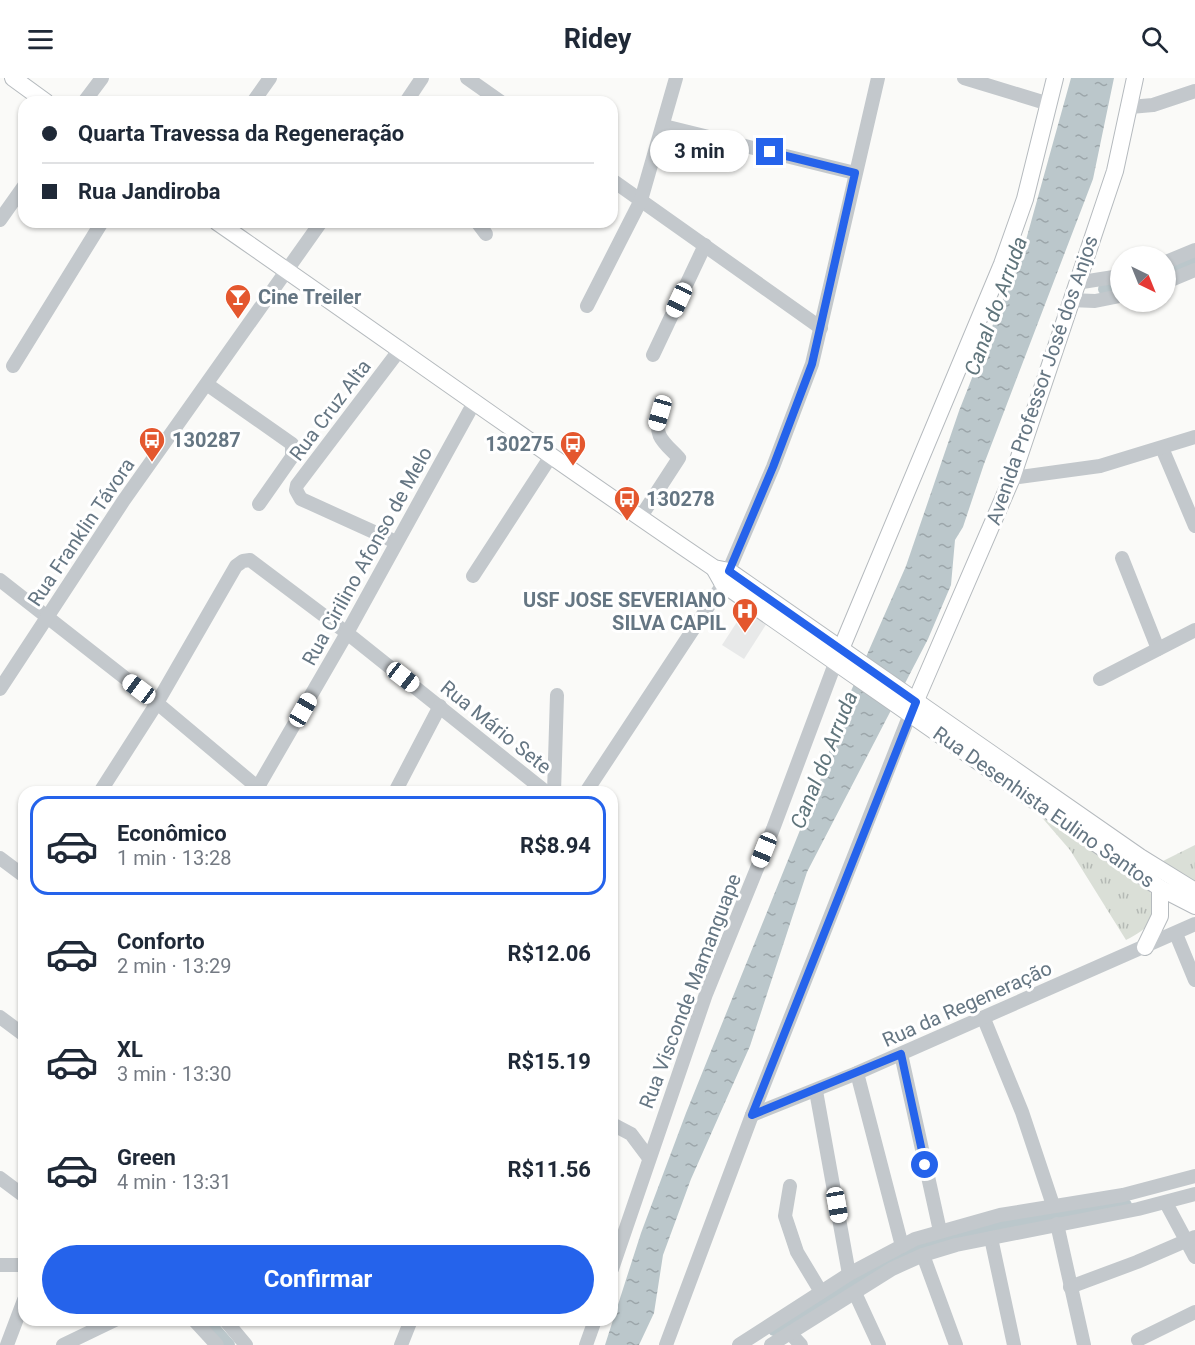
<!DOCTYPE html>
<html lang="pt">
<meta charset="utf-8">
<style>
:root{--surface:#fff;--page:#f2f2f3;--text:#1f2937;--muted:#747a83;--line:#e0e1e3;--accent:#2563eb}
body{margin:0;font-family:Roboto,sans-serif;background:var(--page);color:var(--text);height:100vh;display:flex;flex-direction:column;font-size:22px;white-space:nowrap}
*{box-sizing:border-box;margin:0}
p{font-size:20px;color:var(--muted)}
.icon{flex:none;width:33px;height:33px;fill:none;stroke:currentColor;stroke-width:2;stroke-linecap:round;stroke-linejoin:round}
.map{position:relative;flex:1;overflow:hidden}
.sheet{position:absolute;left:18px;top:708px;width:600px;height:540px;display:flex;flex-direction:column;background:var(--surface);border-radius:18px;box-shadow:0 2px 4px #0004}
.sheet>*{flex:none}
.hud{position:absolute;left:18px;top:18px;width:600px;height:132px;border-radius:18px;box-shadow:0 2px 4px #0004;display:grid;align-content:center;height:132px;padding:0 24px;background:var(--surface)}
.needle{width:39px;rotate:137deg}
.fabs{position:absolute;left:1110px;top:168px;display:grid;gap:12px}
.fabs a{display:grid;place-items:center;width:66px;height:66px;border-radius:50%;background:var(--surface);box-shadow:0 2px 4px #0004;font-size:30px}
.end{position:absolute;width:27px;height:27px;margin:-14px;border:8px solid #2563eb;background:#fff;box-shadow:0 0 0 3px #fff}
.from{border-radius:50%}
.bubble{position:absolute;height:42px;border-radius:21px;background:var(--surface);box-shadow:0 2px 4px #0004;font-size:20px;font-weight:700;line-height:42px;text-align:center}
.car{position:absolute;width:18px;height:36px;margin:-18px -9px;border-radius:8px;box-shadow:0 0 4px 2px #0007;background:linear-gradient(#fff 24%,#345 0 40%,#fff 0 76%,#345 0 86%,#fff 0)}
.hud b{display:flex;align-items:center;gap:21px;height:57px;font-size:22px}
.hud b+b{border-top:2px solid var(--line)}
.hud i{width:15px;height:15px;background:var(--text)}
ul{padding:10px 0 0;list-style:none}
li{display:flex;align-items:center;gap:18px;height:99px;margin:0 12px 9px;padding:0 12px;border:3px solid transparent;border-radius:18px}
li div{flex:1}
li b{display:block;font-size:22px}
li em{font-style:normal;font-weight:700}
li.current{border-color:var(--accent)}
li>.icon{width:54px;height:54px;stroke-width:1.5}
.cta{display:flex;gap:12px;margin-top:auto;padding:12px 24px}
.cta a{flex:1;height:69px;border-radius:36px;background:var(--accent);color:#fff;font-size:24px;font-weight:700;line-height:69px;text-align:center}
header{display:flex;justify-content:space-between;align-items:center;height:78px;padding:0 24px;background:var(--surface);font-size:27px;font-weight:700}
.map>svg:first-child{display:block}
</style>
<header><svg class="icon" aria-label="menu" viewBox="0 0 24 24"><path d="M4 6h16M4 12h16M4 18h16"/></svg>Ridey<svg class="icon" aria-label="search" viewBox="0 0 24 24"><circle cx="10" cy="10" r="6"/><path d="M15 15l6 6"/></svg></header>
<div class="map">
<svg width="1195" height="1267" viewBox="0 0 1195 1267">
<defs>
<pattern id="park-tufts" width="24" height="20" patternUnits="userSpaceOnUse" patternTransform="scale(1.5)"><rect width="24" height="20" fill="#dadfd7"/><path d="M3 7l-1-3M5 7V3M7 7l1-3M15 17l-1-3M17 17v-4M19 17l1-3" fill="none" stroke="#b4b9b4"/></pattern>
<pattern id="water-ripples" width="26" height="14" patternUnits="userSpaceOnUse" patternTransform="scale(1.5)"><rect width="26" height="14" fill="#bbc7cb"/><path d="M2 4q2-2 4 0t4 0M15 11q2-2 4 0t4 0" fill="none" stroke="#9ca6aa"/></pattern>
</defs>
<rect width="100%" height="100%" fill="#fafaf8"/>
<polygon fill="#e8e9e9" points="746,530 767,545 744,581 722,567"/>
<g fill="url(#park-tufts)">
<path d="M1041,731L1149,812C1164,838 1148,851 1126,862L1070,772L1038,735Z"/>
<polygon points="1195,767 1195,805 1161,784"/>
</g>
<polygon fill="url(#water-ripples)" points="1071,0 1114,0 1093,101 984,386 963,449 955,462 951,507 928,561 807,794 750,968 691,1101 663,1177 654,1235 639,1267 605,1267 641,1155 686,1035 821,700 840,638 906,488 959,333 1026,162"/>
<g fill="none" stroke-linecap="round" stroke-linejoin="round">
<g stroke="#bbc7cb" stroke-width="12">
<polyline points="1166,193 1195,179"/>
<polyline points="1104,211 1120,209"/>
<polyline points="207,1242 229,1267"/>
<path d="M774,1252C814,1227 868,1188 912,1173C980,1148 1055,1140 1126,1127"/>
</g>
<g stroke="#b5babe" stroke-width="18">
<g id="major">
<polyline points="13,0 46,24"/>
<path d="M217,144C383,259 547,377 714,490L729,493L1140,779L1195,813"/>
<polyline points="714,490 723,506 1160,810 1195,828"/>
<polyline points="836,583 1002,186 1025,121 1055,0"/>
<polyline points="910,636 1012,400 1115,93 1135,0"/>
<polyline points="1145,869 1160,838 1160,810"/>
</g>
</g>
<g stroke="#c3c8cc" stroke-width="14">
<polyline points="467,0 501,24"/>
<polyline points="964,0 1049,26"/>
<polyline points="84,24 102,0"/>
<polyline points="253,24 270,0"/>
<polyline points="406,24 422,0"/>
<polyline points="1130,29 1153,27 1195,13"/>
<polyline points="664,48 855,95"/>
<polyline points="612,102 821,250"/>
<polyline points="0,142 24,108"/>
<polyline points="477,144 486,156"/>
<polyline points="1166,184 1195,172"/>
<polyline points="1166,204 1195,192"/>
<polyline points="1076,205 1120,198"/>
<polyline points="1070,222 1095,223 1120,218"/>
<polyline points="587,228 641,122 676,0"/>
<polyline points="653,277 705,167"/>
<polyline points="13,288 102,144"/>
<polyline points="208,307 292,366 292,379 259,426"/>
<polyline points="1162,370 1195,448"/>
<polyline points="1012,400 1100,388 1195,359"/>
<path d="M640,440L679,380C664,364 653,359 660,335"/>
<polyline points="396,464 301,421 296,412 297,407 401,270"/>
<polyline points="1122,480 1158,571"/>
<polyline points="473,498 551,378"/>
<polyline points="0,502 157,625 263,714"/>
<polyline points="1100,601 1195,552"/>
<polyline points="0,611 124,422 321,144"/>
<polyline points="100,714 157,625 236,488 243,483 250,482 347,555 546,714"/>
<polyline points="255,714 347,555 475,323"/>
<polyline points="395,714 440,628"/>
<polyline points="554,714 557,617"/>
<polyline points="586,714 723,506 773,389 812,286 878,0"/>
<polyline points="0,780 24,798"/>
<polyline points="1176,856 1195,902"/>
<polyline points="0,939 24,957"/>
<polyline points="984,941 1022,1034 1053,1127"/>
<polyline points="901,976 940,1153"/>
<polyline points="857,995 902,1168"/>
<polyline points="816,1013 849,1196"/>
<polyline points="752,1037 857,995 1195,846"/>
<polyline points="612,1046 631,1056 649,1080"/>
<polyline points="0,1100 24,1118"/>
<polyline points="790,1108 785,1138 797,1174 821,1214"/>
<polyline points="1166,1125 1195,1179"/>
<polyline points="1057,1146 1084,1267"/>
<polyline points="991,1160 1014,1267"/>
<polyline points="923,1177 956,1267"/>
<polyline points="0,1187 24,1187"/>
<polyline points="612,1191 706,916 773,751 836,583"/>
<polyline points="1070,1209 1137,1184 1195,1159"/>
<polyline points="855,1215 879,1267"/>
<polyline points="194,1242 217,1267"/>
<polyline points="225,1242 246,1267"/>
<polyline points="790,1255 801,1267"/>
<polyline points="1138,1262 1195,1234"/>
<polyline points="7,1267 24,1222"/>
<polyline points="63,1267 115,1242"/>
<polyline points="401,1267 411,1242"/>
<polyline points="586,1267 595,1242"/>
<polyline points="666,1267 752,1037 910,636"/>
<polyline points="739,1267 849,1196 915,1161 1000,1137 1123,1117 1195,1098"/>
<polyline points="771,1267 892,1191 923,1177 956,1167 1138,1131 1195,1116"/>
</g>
<use href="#major" stroke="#fff" stroke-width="16"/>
</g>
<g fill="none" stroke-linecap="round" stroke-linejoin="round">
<polyline stroke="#2563eb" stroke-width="8" points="770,74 855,95 812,286 773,389 729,493 916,624 752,1037 901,976 925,1087"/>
</g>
<defs>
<g id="bar-pin" transform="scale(1.35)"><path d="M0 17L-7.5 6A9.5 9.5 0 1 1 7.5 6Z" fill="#e4572e" stroke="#fff"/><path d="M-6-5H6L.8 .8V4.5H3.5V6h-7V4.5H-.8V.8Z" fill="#fff"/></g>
<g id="bus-pin" transform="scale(1.35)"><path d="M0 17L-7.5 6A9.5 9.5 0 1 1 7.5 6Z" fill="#e4572e" stroke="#fff"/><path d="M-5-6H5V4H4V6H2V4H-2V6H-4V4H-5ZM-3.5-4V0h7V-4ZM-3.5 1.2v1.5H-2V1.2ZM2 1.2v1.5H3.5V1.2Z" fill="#fff"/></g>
<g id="hospital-pin" transform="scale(1.35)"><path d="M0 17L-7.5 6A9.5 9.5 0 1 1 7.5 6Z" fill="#e4572e" stroke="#fff"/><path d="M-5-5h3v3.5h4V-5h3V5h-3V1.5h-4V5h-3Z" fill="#fff"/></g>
</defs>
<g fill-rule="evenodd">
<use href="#bar-pin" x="238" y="219"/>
<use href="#bus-pin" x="152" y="362"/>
<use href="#bus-pin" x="573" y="366"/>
<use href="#bus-pin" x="627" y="421"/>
<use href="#hospital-pin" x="745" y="533"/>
</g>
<g text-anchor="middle" stroke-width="6" stroke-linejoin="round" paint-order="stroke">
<g font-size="20" font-weight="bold" fill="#657683" stroke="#fff" text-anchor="start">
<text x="258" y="226">Cine Treiler</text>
<text x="172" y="369">130287</text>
<text x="554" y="373" text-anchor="end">130275</text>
<text x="646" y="428">130278</text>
<text x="726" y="529" text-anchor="end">USF JOSE SEVERIANO<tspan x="726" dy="23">SILVA CAPIL</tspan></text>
</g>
<g font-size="20" fill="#657683" stroke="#fff">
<text transform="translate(1042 302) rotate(-71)" y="7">Avenida Professor José dos Anjos</text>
<text transform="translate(330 332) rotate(-53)" y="7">Rua Cruz Alta</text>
<text transform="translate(81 454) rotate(-56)" y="7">Rua Franklin Távora</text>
<text transform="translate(367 478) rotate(-61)" y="7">Rua Cirilino Afonso de Melo</text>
<text transform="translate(496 649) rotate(39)" y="7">Rua Mário Sete</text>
<text transform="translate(1044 729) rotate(35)" y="7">Rua Desenhista Eulino Santos</text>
<text transform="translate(690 913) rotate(-69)" y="7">Rua Visconde Mamanguape</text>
<text transform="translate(967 926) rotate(-24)" y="7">Rua da Regeneração</text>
</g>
<g font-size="21" font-style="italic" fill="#60757c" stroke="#fff">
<text transform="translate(996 228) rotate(-70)" y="7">Canal do Arruda</text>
<text transform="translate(824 682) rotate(-68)" y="7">Canal do Arruda</text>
</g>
</g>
</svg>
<div class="fabs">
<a><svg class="needle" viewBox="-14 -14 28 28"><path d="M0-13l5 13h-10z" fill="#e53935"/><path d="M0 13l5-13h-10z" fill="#747a83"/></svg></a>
</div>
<i class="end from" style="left:925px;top:1087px"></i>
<i class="end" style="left:770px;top:74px"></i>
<div class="bubble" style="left:650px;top:52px;width:99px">3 min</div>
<i class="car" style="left:679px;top:222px;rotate:205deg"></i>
<i class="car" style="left:660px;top:335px;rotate:196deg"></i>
<i class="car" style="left:403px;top:599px;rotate:128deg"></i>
<i class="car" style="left:139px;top:611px;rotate:307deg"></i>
<i class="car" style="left:303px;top:632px;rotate:30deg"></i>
<i class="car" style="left:764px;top:772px;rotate:202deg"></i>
<i class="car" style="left:837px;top:1127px;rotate:170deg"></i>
<div class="hud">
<b><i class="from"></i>Quarta Travessa da Regeneração</b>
<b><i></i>Rua Jandiroba</b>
</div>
<section class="sheet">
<ul>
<li class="current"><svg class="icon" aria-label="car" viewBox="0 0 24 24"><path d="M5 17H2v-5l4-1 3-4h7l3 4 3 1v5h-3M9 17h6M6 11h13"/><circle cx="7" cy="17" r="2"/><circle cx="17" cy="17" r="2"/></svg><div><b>Econômico</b><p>1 min · 13:28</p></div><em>R$8.94</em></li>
<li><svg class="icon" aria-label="car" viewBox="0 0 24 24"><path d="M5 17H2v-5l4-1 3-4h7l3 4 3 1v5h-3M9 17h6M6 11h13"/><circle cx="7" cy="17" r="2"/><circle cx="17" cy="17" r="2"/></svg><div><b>Conforto</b><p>2 min · 13:29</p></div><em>R$12.06</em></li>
<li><svg class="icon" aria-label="car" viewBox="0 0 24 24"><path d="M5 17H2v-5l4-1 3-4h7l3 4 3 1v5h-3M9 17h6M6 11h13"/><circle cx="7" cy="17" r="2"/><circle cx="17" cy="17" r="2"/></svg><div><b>XL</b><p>3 min · 13:30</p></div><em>R$15.19</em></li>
<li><svg class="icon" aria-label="car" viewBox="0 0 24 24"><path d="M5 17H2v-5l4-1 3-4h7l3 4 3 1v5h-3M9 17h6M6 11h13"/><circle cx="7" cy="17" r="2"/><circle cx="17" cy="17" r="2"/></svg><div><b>Green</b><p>4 min · 13:31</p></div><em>R$11.56</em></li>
</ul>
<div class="cta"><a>Confirmar</a></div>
</section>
</div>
